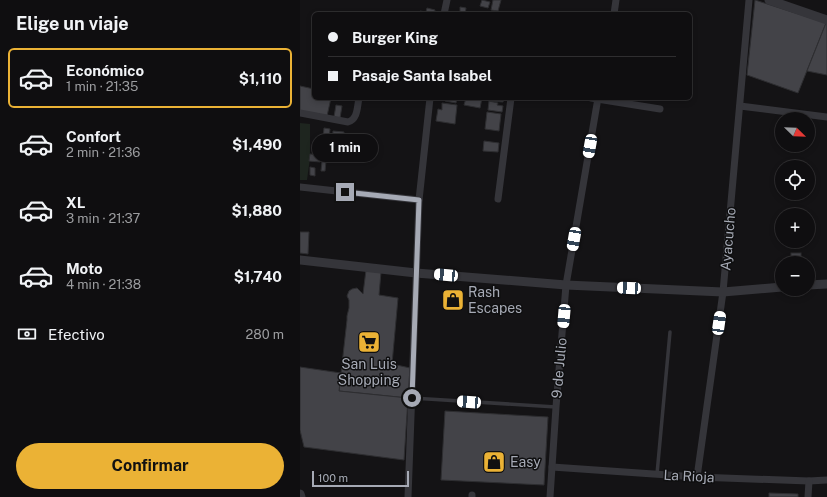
<!DOCTYPE html>
<html lang="es">
<meta charset="utf-8">
<style>
:root{--surface:#0f0e10;--page:#1d1c1e;--text:#f1f3f6;--muted:#9b9c9f;--line:#2f2e30;--accent:#ebb235}
body{margin:0;font-family:"Public Sans",sans-serif;background:var(--page);color:var(--text);height:100vh;display:flex;flex-direction:column;font-size:15px;white-space:nowrap}
*{box-sizing:border-box;margin:0}
p{font-size:13px;color:var(--muted)}
.icon{flex:none;width:22px;height:22px;fill:none;stroke:currentColor;stroke-width:2;stroke-linecap:round;stroke-linejoin:round}
.map{position:relative;flex:1;overflow:hidden}
.panel{display:flex;flex-direction:column;background:var(--surface);width:300px}
.panel>*{flex:none}
.top-card{position:absolute;left:12px;top:12px;width:380px;height:88px;border-radius:6px;box-shadow:0 2px 6px #0003,0 0 0 1px var(--line);display:grid;align-content:center;height:88px;padding:0 16px;background:var(--surface)}
.needle{width:26px;rotate:113deg}
.fabs{position:absolute;left:475px;top:112px;display:grid;gap:8px}
.fabs a{display:grid;place-items:center;width:40px;height:40px;border-radius:50%;background:var(--surface);box-shadow:0 2px 6px #0003,0 0 0 1px var(--line);font-size:20px}
.scale{position:absolute;left:12px;bottom:10px;width:97px;box-sizing:border-box;padding-left:4px;border:2px solid #a6aab5;border-top:0;font-size:11px;line-height:14px;white-space:nowrap;color:#a6aab5;-webkit-text-stroke:3px #0f0f10;paint-order:stroke}
.end{position:absolute;width:18px;height:18px;margin:-9px;border:5px solid #a6aab5;background:#111;box-shadow:0 0 0 2px #111}
.from{border-radius:50%}
.bubble{position:absolute;height:28px;border-radius:14px;background:var(--surface);box-shadow:0 2px 6px #0003,0 0 0 1px var(--line);font-size:13px;font-weight:700;line-height:28px;text-align:center}
.car{position:absolute;width:12px;height:24px;margin:-12px -6px;border-radius:5px;box-shadow:0 0 3px 1px #0007;background:linear-gradient(#fff 24%,#345 0 40%,#fff 0 76%,#345 0 86%,#fff 0)}
.top-card b{display:flex;align-items:center;gap:14px;height:38px;font-size:15px}
.top-card b+b{border-top:1px solid var(--line)}
.top-card i{width:10px;height:10px;background:var(--text)}
ul{padding:0;list-style:none}
li{display:flex;align-items:center;gap:12px;height:60px;margin:0 8px 6px;padding:0 8px;border:2px solid transparent;border-radius:6px}
li div{flex:1}
li b{display:block;font-size:15px}
li em{font-style:normal;font-weight:700}
li.current{border-color:var(--accent)}
li>.icon{width:36px;height:36px;stroke-width:1.5}
h2{padding:0 16px;font-size:18px;line-height:48px}
.pay{display:flex;align-items:center;gap:10px;height:44px;padding:0 16px;font-size:15px}
.pay p{margin-inline-start:auto}
.action{display:flex;gap:8px;margin-top:auto;padding:8px 16px}
.action a{flex:1;height:46px;border-radius:24px;background:var(--accent);color:#111;font-size:16px;font-weight:700;line-height:46px;text-align:center}
main{display:flex;flex:1;min-height:0}
.map>svg:first-child{display:block}
</style>
<main>
<section class="panel">
<h2>Elige un viaje</h2>
<ul>
<li class="current"><svg class="icon" aria-label="car" viewBox="0 0 24 24"><path d="M5 17H2v-5l4-1 3-4h7l3 4 3 1v5h-3M9 17h6M6 11h13"/><circle cx="7" cy="17" r="2"/><circle cx="17" cy="17" r="2"/></svg><div><b>Económico</b><p>1 min · 21:35</p></div><em>$1,110</em></li>
<li><svg class="icon" aria-label="car" viewBox="0 0 24 24"><path d="M5 17H2v-5l4-1 3-4h7l3 4 3 1v5h-3M9 17h6M6 11h13"/><circle cx="7" cy="17" r="2"/><circle cx="17" cy="17" r="2"/></svg><div><b>Confort</b><p>2 min · 21:36</p></div><em>$1,490</em></li>
<li><svg class="icon" aria-label="car" viewBox="0 0 24 24"><path d="M5 17H2v-5l4-1 3-4h7l3 4 3 1v5h-3M9 17h6M6 11h13"/><circle cx="7" cy="17" r="2"/><circle cx="17" cy="17" r="2"/></svg><div><b>XL</b><p>3 min · 21:37</p></div><em>$1,880</em></li>
<li><svg class="icon" aria-label="car" viewBox="0 0 24 24"><path d="M5 17H2v-5l4-1 3-4h7l3 4 3 1v5h-3M9 17h6M6 11h13"/><circle cx="7" cy="17" r="2"/><circle cx="17" cy="17" r="2"/></svg><div><b>Moto</b><p>4 min · 21:38</p></div><em>$1,740</em></li>
</ul>
<div class="pay"><svg class="icon" aria-label="cash" viewBox="0 0 24 24"><path d="M3 7h18v10H3z"/><circle cx="12" cy="12" r="2"/></svg>Efectivo<p>280 m</p></div>
<div class="action"><a>Confirmar</a></div>
</section>
<div class="map">
<svg width="527" height="497" viewBox="0 0 527 497">
<rect width="100%" height="100%" fill="#141315"/>
<polygon fill="#1e251f" points="0,123 10,124 10,158 7,180 0,180"/>
<g fill="#434348" stroke="#2e2e31">
<polygon points="182,0 190,2 188,8 180,6"/>
<polygon points="193,0 201,0 198,11 191,10"/>
<polygon points="455,0 526,23 498,93 447,75"/>
<polygon points="160,7 166,8 165,14 156,14 157,12 160,12"/>
<polygon points="127,8 135,10 134,14 135,14 119,14 120,11 126,12"/>
<polygon points="526,23 527,23 527,75 507,71"/>
<polygon points="0,86 14,89 14,98 31,98 27,116 0,111"/>
<polygon points="145,98 157,98 156,103 145,101"/>
<polygon points="166,98 176,99 176,98 182,98 180,108 164,105"/>
<polygon points="191,98 204,98 203,102 190,101"/>
<polygon points="189,101 198,103 197,105 203,106 202,112 188,110"/>
<polygon points="142,103 157,105 155,124 136,121 138,109 142,110"/>
<polygon points="36,105 42,106 40,118 34,117"/>
<polygon points="187,112 201,114 199,131 185,129"/>
<polygon points="24,128 30,129 29,139 23,139"/>
<polygon points="33,131 44,132 43,145 32,144"/>
<polygon points="184,141 199,143 198,152 183,151"/>
<polygon points="10,154 21,155 20,162 9,161"/>
<polygon points="22,161 26,161 25,171 21,171"/>
<polygon points="10,167 15,168 15,176 10,175"/>
<polygon points="0,232 9,232 8,254 0,253"/>
<rect x="491" y="253" width="10" height="10"/>
<polygon points="66,270 81,272 79,295 98,298 92,364 110,368 108,398 39,391 47,320 47,316 49,308 49,300 47,296 49,291 52,289 57,288 63,294"/>
<polygon points="0,367 41,373 39,391 108,398 104,460 4,447 0,430"/>
<polygon points="145,411 248,417 244,485 141,480"/>
<polygon points="469,493 498,494 498,497 469,497"/>
</g>
<g fill="none" stroke-linecap="round" stroke-linejoin="round">
<g stroke="#35353a" stroke-width="3.5">
<polyline points="112,398 256,407"/>
<polyline points="357,474 370,332"/>
</g>
<g stroke="#35353a" stroke-width="7">
<polyline points="144,14 147,0"/>
<polyline points="314,14 316,0"/>
<polyline points="291,98 360,109"/>
<polyline points="440,106 527,117"/>
<path d="M0,113L48,122C58,119 57,107 59,98"/>
<polyline points="0,187 119,200"/>
<polyline points="198,199 211,98"/>
<polyline points="252,467 397,477 509,481 527,480"/>
<polyline points="397,477 423,292 449,0"/>
<polyline points="172,495 172,497"/>
<polyline points="108,497 119,200 130,98"/>
<polyline points="250,497 256,407 266,285 298,98"/>
<polyline points="508,497 509,481"/>
</g>
<g stroke="#35353a" stroke-width="9">
<polyline points="469,0 527,20"/>
<polyline points="0,260 116,273 266,285 423,292 482,287"/>
<polyline points="508,285 527,284"/>
<polyline points="0,494 1,497"/>
</g>
</g>
<g fill="none" stroke-linecap="round" stroke-linejoin="round">
<polyline stroke="#a6aab5" stroke-width="5" points="45,192 119,200 112,398"/>
</g>
<defs>
<g id="shop-square" transform="scale(1.15)"><rect x="-9" y="-9" width="18" height="18" rx="4" fill="#ebb235" stroke="#0f0f10"/><path d="M-5-2.5h2.3a2.7 3.5 0 0 1 5.4 0H5L5.5 6h-11ZM-1.5-2.5h3a1.5 2.3 0 0 0-3 0Z" fill="#111"/></g>
<g id="supermarket-square" transform="scale(1.15)"><rect x="-9" y="-9" width="18" height="18" rx="4" fill="#ebb235" stroke="#0f0f10"/><path d="M-6-5.5h2.5l.6 2H6L4.5 2H-2.5L-4.4-4H-6ZM-1.5 3.2a1.3 1.3 0 1 0 .1 0ZM3 3.2a1.3 1.3 0 1 0 .1 0Z" fill="#111"/></g>
</defs>
<g fill-rule="evenodd">
<use href="#shop-square" x="153" y="300"/>
<use href="#supermarket-square" x="69" y="342"/>
<use href="#shop-square" x="194" y="462"/>
</g>
<g text-anchor="middle" stroke-width="3" stroke-linejoin="round" paint-order="stroke">
<g font-size="14" fill="#a6aab5" stroke="#0f0f10">
<text transform="translate(428 239) rotate(-85)" y="5">Ayacucho</text>
<text transform="translate(259 368) rotate(-85)" y="5">9 de Julio</text>
<text transform="translate(389 476) rotate(3)" y="5">La Rioja</text>
</g>
<g font-size="14" fill="#a6aab5" stroke="#0f0f10" text-anchor="start">
<text x="168" y="297">Rash<tspan x="168" dy="16">Escapes</tspan></text>
<text x="69" y="369" text-anchor="middle">San Luis<tspan x="69" dy="16">Shopping</tspan></text>
<text x="210" y="467">Easy</text>
</g>
</g>
</svg>
<div class="fabs">
<a><svg class="needle" viewBox="-14 -14 28 28"><path d="M0-13l5 13h-10z" fill="#e53935"/><path d="M0 13l5-13h-10z" fill="#9b9c9f"/></svg></a>
<a><svg class="icon" aria-label="locate" viewBox="0 0 24 24"><circle cx="12" cy="12" r="6"/><path d="M12 2v4M12 18v4M2 12h4M18 12h4"/></svg></a>
<a>+</a>
<a>−</a>
</div>
<div class="scale">100 m</div>
<i class="end from" style="left:112px;top:398px"></i>
<i class="end" style="left:45px;top:192px"></i>
<div class="bubble" style="left:12px;top:134px;width:66px">1 min</div>
<i class="car" style="left:290px;top:146px;rotate:190deg"></i>
<i class="car" style="left:274px;top:239px;rotate:190deg"></i>
<i class="car" style="left:146px;top:275px;rotate:275deg"></i>
<i class="car" style="left:329px;top:288px;rotate:273deg"></i>
<i class="car" style="left:264px;top:316px;rotate:185deg"></i>
<i class="car" style="left:419px;top:323px;rotate:8deg"></i>
<i class="car" style="left:169px;top:402px;rotate:274deg"></i>
<div class="top-card">
<b><i class="from"></i>Burger King</b>
<b><i></i>Pasaje Santa Isabel</b>
</div>
</div>
</main>
